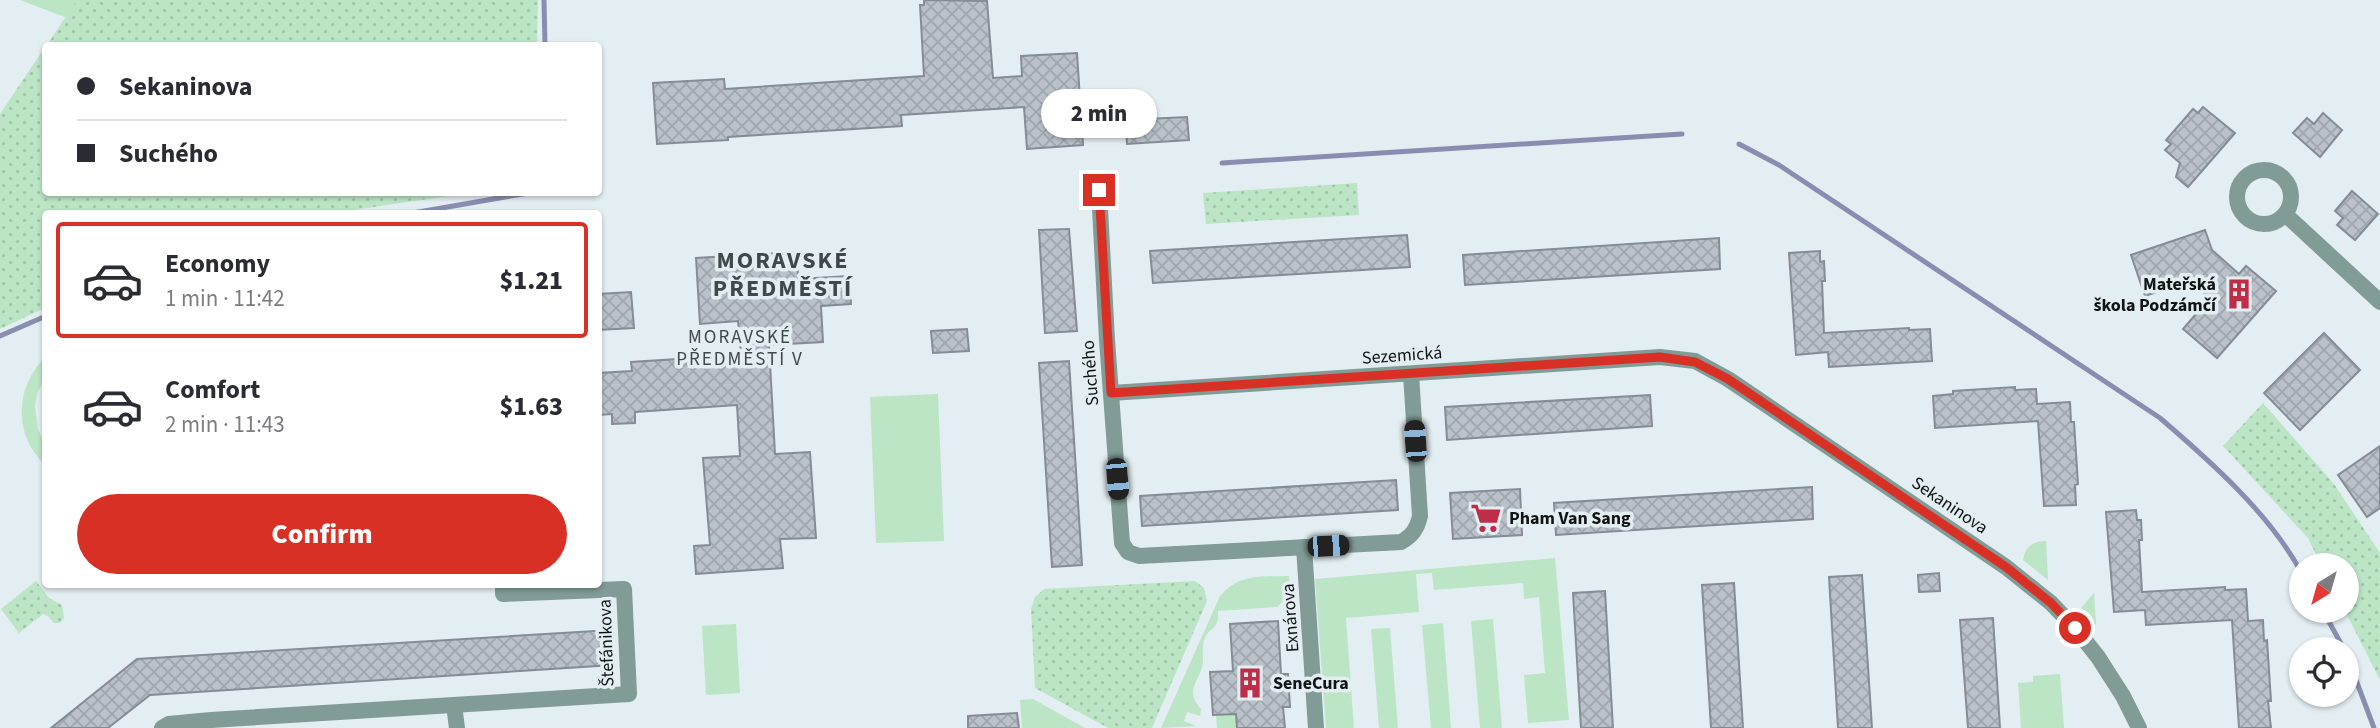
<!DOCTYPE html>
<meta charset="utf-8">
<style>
:root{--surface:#fff;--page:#f7f7f7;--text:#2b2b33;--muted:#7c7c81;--line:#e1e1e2;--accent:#d93025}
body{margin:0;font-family:"Source Sans 3",sans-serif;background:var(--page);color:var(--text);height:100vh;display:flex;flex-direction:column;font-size:26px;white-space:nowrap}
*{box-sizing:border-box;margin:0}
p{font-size:23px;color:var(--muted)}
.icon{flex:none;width:38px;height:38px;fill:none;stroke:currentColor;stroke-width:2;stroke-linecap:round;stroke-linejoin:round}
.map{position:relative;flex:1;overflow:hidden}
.panel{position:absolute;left:42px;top:210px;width:560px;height:378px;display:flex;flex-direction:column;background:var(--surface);border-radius:7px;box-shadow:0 2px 5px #0004}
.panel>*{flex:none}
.banner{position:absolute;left:42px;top:42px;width:560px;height:154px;border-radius:7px;box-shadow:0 2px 5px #0004;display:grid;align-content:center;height:154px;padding:0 35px;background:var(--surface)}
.needle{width:46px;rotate:217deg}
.controls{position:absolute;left:2289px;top:553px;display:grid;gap:14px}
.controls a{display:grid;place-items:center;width:70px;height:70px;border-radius:50%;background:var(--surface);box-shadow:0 2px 5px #0004;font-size:35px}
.end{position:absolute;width:32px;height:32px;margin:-16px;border:9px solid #d93025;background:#fff;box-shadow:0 0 0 4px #fff}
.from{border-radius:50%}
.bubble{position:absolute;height:49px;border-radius:24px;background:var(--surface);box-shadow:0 2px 5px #0004;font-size:23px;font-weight:800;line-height:49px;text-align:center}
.car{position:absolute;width:21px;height:42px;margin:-21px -10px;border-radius:9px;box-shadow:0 0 5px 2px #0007;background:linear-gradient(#222 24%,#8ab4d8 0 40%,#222 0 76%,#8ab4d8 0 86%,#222 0)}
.banner b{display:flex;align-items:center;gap:24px;height:66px;font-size:26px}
.banner b+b{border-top:2px solid var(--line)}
.banner i{width:18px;height:18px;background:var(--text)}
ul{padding:12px 0 0;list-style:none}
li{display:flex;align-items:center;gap:21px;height:116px;margin:0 14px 10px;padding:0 21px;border:4px solid transparent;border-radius:7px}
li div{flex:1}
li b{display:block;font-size:26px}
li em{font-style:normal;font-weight:800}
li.on{border-color:var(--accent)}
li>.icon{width:63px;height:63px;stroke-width:1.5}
.cta{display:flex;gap:14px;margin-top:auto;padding:14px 35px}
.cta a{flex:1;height:80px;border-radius:42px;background:var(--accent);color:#fff;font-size:28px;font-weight:800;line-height:80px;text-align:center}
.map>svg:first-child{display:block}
</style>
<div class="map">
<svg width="2380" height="728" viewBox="0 0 2380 728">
<defs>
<pattern id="park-dots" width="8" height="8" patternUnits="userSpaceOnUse" patternTransform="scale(1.75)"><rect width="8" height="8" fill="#bbe5c5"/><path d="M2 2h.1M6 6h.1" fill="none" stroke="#a0c4a8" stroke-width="1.8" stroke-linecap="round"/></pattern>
<pattern id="building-cross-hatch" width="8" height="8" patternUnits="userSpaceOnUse" patternTransform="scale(1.75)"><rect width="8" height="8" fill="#bac2c9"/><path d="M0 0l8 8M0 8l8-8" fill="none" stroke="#9fa6ac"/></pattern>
</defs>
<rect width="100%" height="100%" fill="#e3eef2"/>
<g fill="#bbe5c5">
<polygon points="20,0 87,0 70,19"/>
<path d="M45,357V377L37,394L35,406L38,429L45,444V465C13,434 15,388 45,357Z"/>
<polygon points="938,394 944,541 876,543 870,397"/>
<path d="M2046,541L2048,580L2023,560C2025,547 2033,541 2046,541Z"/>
<polygon points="1555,558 1569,720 1528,723 1524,675 1545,673 1539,597 1524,599 1523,583 1434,590 1432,573 1416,574 1419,612 1346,618 1354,728 1326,728 1315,579"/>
<path d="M1289,576L1291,593L1277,607L1218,611C1219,632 1210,625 1204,640C1202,647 1203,655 1203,662C1201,681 1183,689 1201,709L1200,716L1187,712L1184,721L1196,726L1161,728L1220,596C1240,573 1261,577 1289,576Z"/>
<polygon points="2094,593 2096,624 2095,625 2081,608"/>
<polygon points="1493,619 1502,728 1480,728 1471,621"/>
<polygon points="1443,623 1451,728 1431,728 1422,625"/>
<polygon points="736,624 740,693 706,695 702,626"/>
<polygon points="1390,628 1398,728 1379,728 1371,629"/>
<polygon points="2060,674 2064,728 2021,728 2018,683 2033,682 2033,676"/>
<polygon points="1033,699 1085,728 1022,728 1020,700"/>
<polygon points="1236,714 1237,728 1217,728 1216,715"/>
</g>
<g fill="url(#park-dots)">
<polygon points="77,0 538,0 537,45 47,45"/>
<polygon points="45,47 46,192 469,193 326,214 46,214 45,308 0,329 0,114"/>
<polygon points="1357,183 1359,215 1206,224 1203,193"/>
<polygon points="2263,403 2334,484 2380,553 2380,680 2345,611 2347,611 2347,565 2321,565 2308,538 2223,446"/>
<polygon points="36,581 49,598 62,605 64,618 60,623 54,623 48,616 43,614 19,633 1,609"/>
<polygon points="1195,581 1204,588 1207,601 1152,728 1108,728 1035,688 1031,609 1035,597 1044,589"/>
</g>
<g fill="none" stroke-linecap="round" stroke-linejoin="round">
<g stroke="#898eb0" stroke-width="5">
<polyline points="544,0 545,46"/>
<path d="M1739,144L1779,165L2160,418C2209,460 2270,514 2301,572"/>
<polyline points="1222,163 1682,134"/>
<polyline points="407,214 534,192"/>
<polyline points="0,336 46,316"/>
<polyline points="2323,611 2344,649"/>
<polyline points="2347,656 2374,728"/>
</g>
</g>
<g fill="url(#building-cross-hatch)" stroke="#858c93" stroke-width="2">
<polygon points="924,0 987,1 993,78 1022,76 1021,56 1077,53 1083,145 1027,149 1024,107 901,115 902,126 728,137 728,140 657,144 653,83 724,79 725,89 924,76 920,5 924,5"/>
<polygon points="2203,107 2235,133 2188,187 2176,177 2180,163 2165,150 2171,144 2166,140 2193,109 2198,113"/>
<polygon points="2323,113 2342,130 2320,157 2293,133 2307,118 2314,124"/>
<polygon points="1187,117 1189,140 1127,144 1126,120"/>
<polygon points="2352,191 2378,214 2355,240 2337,225 2343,218 2335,211"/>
<polygon points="1069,229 1077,331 1045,333 1039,230"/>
<polygon points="2205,230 2212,250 2239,274 2246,266 2276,291 2217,358 2183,329 2210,298 2190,281 2145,296 2131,255"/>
<polygon points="1407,235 1410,267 1153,283 1150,251"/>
<polygon points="1719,238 1720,269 1465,285 1463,255"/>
<polygon points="1820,251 1820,262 1824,261 1825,281 1822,281 1824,333 1909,328 1909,330 1930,329 1932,361 1829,367 1828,352 1796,355 1789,253"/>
<polygon points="797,252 798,279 849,276 851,304 821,306 823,342 769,345 775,454 810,452 816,538 780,539 783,568 696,574 694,546 710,545 703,458 740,456 737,405 635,412 635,423 612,424 612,414 598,415 598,373 632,371 631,362 741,355 738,321 700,324 696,258"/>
<polygon points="631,292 634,328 598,330 598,294"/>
<polygon points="967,329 969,351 933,353 931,331"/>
<polygon points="2324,333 2360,370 2300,430 2264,393"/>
<polygon points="1069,361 1082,565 1052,567 1039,363"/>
<polygon points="2015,387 2015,390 2036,389 2037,404 2070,402 2071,422 2074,422 2078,484 2075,485 2076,505 2044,506 2038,421 1935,428 1933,396 1953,394 1953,391"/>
<polygon points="1650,395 1652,426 1447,440 1445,407"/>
<polygon points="2380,446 2380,508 2367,517 2338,475"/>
<polygon points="1396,480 1398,510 1142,526 1140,496"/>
<polygon points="1812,487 1813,519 1556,535 1554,503"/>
<polygon points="1520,489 1522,535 1453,539 1450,493"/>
<polygon points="2136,510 2137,520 2141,520 2142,540 2139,540 2142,592 2225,587 2225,590 2246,589 2248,621 2263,620 2264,641 2267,640 2271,701 2268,701 2271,728 2239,728 2232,620 2146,625 2145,610 2114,612 2106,512"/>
<polygon points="1939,573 1940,591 1919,592 1918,575"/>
<polygon points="1862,575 1872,728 1838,728 1829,577"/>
<polygon points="1734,583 1743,728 1711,728 1702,585"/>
<polygon points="1605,591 1613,728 1581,728 1573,593"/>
<polygon points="1993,618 2000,728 1968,728 1960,620"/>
<polygon points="1278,621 1281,674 1288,674 1290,707 1283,707 1285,728 1237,728 1236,714 1213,715 1210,672 1233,671 1230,624"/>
<polygon points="611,630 613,665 150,695 108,728 51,728 137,659"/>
<polygon points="1017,713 1019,728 968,728 968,716"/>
</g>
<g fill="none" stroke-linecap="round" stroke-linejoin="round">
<g stroke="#819b97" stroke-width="16">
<circle cx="2264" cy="197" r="27"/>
<path d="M1099,190L1107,340L1122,543L1128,552L1139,556L1401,542C1412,536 1417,529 1420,516L1411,374"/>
<polyline points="2285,214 2380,302"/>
<polyline points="1111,393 1660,357 1695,361 1728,379 2006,567 2051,603 2075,628 2098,657 2123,696 2139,728"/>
<polyline points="1304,547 1316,728"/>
<polyline points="454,705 457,728"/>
<polyline points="162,728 169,724 211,720 629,694 624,589 503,594 503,584"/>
</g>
</g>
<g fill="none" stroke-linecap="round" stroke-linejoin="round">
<polyline stroke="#d93025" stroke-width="9" points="1099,190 1111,393 1660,357 1695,362 1728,379 2006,567 2051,603 2075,628"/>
</g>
<defs>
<g id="building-bare" transform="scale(2.415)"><path d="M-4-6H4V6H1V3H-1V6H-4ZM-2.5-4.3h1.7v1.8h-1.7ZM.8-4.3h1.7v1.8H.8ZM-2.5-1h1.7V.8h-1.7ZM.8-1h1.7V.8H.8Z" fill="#bf2e49" stroke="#e3eef2" stroke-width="2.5" paint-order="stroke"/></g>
<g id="supermarket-bare" transform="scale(2.415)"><path d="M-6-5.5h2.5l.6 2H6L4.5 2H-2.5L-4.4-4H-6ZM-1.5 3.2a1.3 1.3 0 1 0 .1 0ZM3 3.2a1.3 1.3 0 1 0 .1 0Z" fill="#bf2e49" stroke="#e3eef2" stroke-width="2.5" paint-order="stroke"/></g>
</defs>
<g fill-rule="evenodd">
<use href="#building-bare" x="2239" y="294"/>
<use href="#supermarket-bare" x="1486" y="518"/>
<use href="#building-bare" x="1250" y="683"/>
</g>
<g text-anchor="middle" stroke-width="7" stroke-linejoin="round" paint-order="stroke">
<g font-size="18" font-weight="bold" fill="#101415" stroke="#e3eef2" text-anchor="start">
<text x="2216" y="290" text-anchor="end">Mateřská<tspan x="2216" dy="21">škola Podzámčí</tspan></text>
<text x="1509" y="524">Pham Van Sang</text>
<text x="1273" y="689">SeneCura</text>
</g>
<g font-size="18" fill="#101415" stroke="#e3eef2">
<text transform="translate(1402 355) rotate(-4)" y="6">Sezemická</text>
<text transform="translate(1090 373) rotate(-94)" y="6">Suchého</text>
<text transform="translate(1950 505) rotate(34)" y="6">Sekaninova</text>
<text transform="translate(1290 618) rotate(-94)" y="6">Exnárova</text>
<text transform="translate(606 643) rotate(-92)" y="6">Štefánikova</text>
</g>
<g font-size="19" letter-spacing="2" fill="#3f484b" stroke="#e3eef2">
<text x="740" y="343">MORAVSKÉ<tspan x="740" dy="22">PŘEDMĚSTÍ V</tspan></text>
</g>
<g font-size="24" font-weight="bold" letter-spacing="2" fill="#3f484b" stroke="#e3eef2">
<text x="783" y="268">MORAVSKÉ<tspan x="783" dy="28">PŘEDMĚSTÍ</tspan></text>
</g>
</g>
</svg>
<div class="controls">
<a><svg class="needle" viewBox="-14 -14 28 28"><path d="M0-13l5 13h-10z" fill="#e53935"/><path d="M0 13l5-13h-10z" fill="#7c7c81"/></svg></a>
<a><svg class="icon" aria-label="locate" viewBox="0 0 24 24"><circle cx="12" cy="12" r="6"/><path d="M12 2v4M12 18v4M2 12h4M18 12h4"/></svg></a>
</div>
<i class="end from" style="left:2075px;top:628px"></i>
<i class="end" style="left:1099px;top:190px"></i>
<div class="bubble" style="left:1041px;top:89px;width:116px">2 min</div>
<i class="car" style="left:1415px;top:441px;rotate:356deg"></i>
<i class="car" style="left:1117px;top:479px;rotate:175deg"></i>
<i class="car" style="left:1328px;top:546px;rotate:87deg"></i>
<div class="banner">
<b><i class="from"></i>Sekaninova</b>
<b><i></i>Suchého</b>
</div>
<section class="panel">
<ul>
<li class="on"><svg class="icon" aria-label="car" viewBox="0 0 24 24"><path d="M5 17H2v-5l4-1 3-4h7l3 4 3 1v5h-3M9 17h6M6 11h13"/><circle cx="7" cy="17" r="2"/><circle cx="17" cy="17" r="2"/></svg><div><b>Economy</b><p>1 min · 11:42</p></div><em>$1.21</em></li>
<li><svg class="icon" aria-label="car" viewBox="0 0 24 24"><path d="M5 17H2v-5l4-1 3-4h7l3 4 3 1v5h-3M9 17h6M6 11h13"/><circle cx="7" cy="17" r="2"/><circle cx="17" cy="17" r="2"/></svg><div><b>Comfort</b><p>2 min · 11:43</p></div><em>$1.63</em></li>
</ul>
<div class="cta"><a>Confirm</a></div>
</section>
</div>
